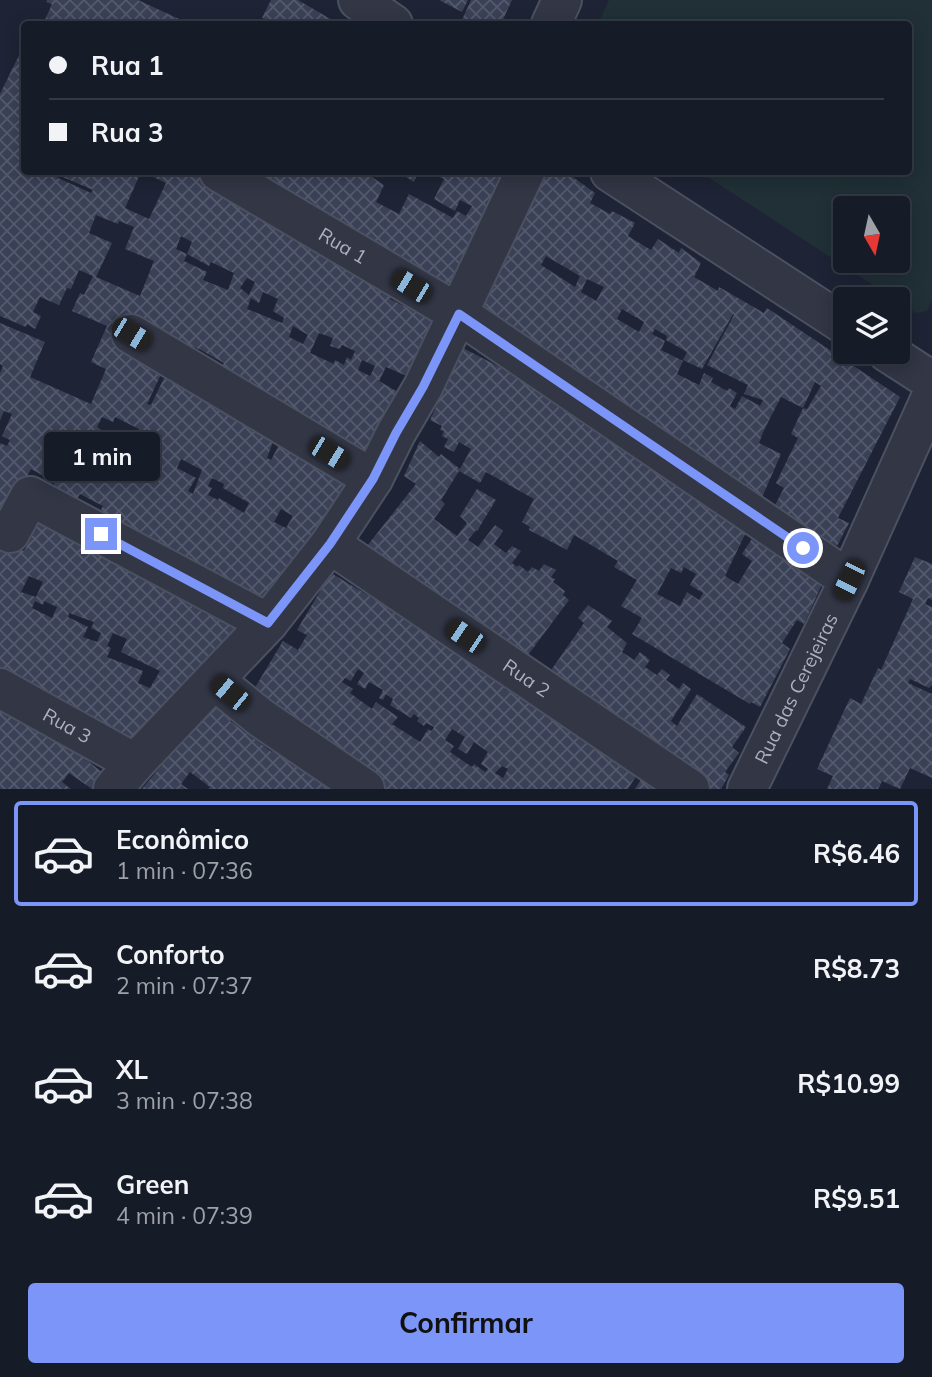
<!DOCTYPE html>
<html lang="pt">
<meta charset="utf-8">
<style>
:root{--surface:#161b28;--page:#1f2430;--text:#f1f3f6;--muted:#9ea1a8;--line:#353945;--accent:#7b95f8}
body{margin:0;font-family:Mulish,sans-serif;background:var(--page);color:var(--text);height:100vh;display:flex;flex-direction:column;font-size:26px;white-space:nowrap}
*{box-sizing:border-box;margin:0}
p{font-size:23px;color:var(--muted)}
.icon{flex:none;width:38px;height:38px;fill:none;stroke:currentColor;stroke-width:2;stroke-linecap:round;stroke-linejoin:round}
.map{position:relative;height:789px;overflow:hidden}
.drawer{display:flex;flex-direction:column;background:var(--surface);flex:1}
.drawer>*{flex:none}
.guide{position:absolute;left:21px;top:21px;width:891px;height:154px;border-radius:7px;box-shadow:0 4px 18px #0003,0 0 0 2px var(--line);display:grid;align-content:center;height:154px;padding:0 28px;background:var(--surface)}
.needle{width:46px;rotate:171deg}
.tools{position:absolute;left:833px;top:196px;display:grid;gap:14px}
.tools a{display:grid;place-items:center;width:77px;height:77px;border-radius:7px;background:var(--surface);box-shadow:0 4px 18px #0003,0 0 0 2px var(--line);font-size:35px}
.end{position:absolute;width:32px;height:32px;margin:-16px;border:9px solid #7b95f8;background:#fff;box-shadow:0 0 0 4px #fff}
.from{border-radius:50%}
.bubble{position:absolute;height:49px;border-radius:7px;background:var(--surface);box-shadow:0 4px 18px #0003,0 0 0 2px var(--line);font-size:23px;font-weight:700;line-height:49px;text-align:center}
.car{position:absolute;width:21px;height:42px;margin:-21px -10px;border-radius:9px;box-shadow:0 0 5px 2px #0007;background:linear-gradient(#222 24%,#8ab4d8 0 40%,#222 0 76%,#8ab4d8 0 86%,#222 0)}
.guide b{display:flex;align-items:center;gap:24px;height:66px;font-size:26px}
.guide b+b{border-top:2px solid var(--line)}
.guide i{width:18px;height:18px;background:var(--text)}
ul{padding:12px 0 0;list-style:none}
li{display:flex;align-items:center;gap:21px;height:105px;margin:0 14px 10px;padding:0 14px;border:4px solid transparent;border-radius:7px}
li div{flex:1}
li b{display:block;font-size:26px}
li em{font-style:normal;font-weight:700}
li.on{border-color:var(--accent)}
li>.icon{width:63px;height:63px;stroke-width:1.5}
.primary-button{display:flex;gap:14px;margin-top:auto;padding:14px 28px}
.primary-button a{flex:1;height:80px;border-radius:7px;background:var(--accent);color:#111;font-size:28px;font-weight:700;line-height:80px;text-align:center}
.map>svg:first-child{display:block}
</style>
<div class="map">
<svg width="932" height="789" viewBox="0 0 932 789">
<defs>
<pattern id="building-cross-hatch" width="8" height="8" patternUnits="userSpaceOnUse" patternTransform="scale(1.75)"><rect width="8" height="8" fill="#3a4156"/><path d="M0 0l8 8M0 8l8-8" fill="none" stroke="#545a6d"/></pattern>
</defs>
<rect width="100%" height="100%" fill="#1e2435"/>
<path fill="#203036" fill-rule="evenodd" d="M609,0H932V300L927,311L916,313L700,172H908V24H598ZM845,208H898V261H845Z"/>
<g fill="url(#building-cross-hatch)" fill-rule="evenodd">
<polygon points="47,0 138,0 190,24 43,24 52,4 46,2"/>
<polygon points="271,0 298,0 339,24 263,24 265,19 262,18"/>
<polygon points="439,0 468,0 462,12"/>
<polygon points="471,0 512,0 501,24 466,24 461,22"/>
<path d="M24,45V159H19L24,162V172H45L91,193L93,190L51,172H141L125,208L149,219L166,183L147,174L148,172H206L392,294L390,299L432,320L409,377L386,367L379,381L403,395L373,466L217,375L224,363L201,350L129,322L164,368L147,404L151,405L164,378L274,439L267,458L271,460L280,443L320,465L317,470L350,487L268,611L95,520L103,506L80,494L75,502L51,490L59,475L45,468L42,475L31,469L0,528V443L7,446L10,440L2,436L12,414L4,411L0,420V373L3,366L0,364V323L45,342L30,377L91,404L106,369L91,362L107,326L72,311L80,293L84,295L93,276L79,270L71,289L67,288L59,305L40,297L33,312L41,316L35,329L27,324L26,327L0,316V94ZM96,215L118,224L119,221L134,227L125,249L154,261L140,296L96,277L112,243L89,233ZM181,236L192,242L187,254L176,249ZM187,254L209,266L211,262L234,273L228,290L203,280L207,272L184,261ZM247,278L255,282L249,295L240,288ZM263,292L278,299L273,311L284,318L282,323L247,309L251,298L259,303ZM293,326L308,335L303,344L289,337ZM319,333L333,338L330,346L340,349L342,345L355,351L351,360L347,357L344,365L335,360L334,364L310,353ZM362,360L375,366L370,376L358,370ZM102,417L113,422L115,417L139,429L131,444L136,446L133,451L97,427ZM181,459L202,470L193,494L188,491L196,478L177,468ZM212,478L224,484L223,488L249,503L244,513L219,498L218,500L208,495L212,488L208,486ZM281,509L293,516L286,528L274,522Z"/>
<polygon points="245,172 364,172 384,185 376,202 399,214 409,194 453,218 457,211 466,216 472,206 460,200 455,211 434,199 444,179 430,172 509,172 447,295 312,215 317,205 294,194 291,199"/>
<polygon points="398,172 418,172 414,182"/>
<path d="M537,172H566L595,193L590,203L610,214L612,211L635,223L628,236L651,250L658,239L679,253L681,248L701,263L694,277L718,291L719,287L764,313L767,308L900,397L838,518L849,523L837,546L773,509L784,488L776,483L798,438L791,434L803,408L781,397L764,430L759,443L781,454L760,502L474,316ZM546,256L580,276L575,287L541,265ZM587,279L604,287L596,301L581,292ZM622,309L644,322L639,332L617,319ZM733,314L734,315L707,365L748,385L744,394L763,400L760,406L742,396L735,409L730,406L737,393L729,388L727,391L711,382L713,378L704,373L699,385L677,374L683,361L661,350L665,341L652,334L655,329L667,336L666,340L687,352L683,360L702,369ZM815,382L821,386L807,409L803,408Z"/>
<path d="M463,348L509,372L749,526L725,576L738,584L752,561L742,554L757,531L827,573L804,624L797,620L782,643L790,649L760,707L751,702L750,704L632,634L642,618L621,606L637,580L614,567L618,561L574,535L567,550L529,530L530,527L522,522L534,499L486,472L480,483L459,471L441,500L445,504L434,519L457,536L467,523L460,516L477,489L496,500L477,531L476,530L468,540L478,547L495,525L503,531L494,544L506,553L512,546L521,551L512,563L517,567L519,565L528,572L532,567L539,571L544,564L556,570L551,577L555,579L553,582L565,591L563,595L569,600L525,659L360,555L416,484L404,476L420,441L439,457L441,454L460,469L471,449L459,442L454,452L444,447L448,439L442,436L444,431L440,430L442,426L430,420ZM684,567L696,574L690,585L703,593L699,600L687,592L680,606L657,594L671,568L681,573Z"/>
<path d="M44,514L180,587L174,596L208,615L212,608L247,634L142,752L0,678V538L24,551ZM29,576L43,582L36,597L21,592ZM35,601L43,605L44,601L57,607L52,618L32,608ZM69,613L94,622L91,628L101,633L97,642L83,637L88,627L68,617ZM113,633L127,639L121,652L160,671L150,688L138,683L143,671L107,657L111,648L107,646Z"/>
<polygon points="915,557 932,564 932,600 928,598 925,604 932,607 932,685 929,688 910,679 908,683 932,694 932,778 910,768 900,789 882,781 878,789 827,789 833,776 817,769 850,698 861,704 878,668 881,670 913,599 899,592"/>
<path d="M331,573L488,668L484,674L506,688L505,689L528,703L530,699L551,712L548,717L638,773L628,789H384L253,691L283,641L298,650L307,635L297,630ZM358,669L364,673L357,684L365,689L369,682L383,690L379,698L383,700L386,694L393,699L390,705L411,718L414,714L419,718L417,721L424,726L426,723L434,727L432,731L428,729L420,742L392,724L398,717L376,702L372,709L350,693L353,689L342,682L345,678L351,681ZM452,729L465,737L458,749L467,754L474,742L488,752L481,764L488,769L485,772L474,764L472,767L450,752L454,746L445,740ZM502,766L508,769L503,778L495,773Z"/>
<polygon points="588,605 612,621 607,627 627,643 622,652 634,660 640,652 650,660 645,667 657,675 662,669 670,675 666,680 679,689 683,683 691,689 671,721 677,726 697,694 746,727 732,747 739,753 725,772 729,775 721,789 697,789 547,676 584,623 578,618"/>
<polygon points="220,695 241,708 230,721 272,752 275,747 335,789 208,789 210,787 190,772 181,784 188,789 142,789"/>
<polygon points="0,702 65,743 103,773 92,789 69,773 62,782 71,789 0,789"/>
<polygon points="642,778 659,789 635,789"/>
</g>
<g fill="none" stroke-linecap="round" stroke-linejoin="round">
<g stroke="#4c5161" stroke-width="42">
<g id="minor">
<polyline points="358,0 393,24"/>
<polyline points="551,24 562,0"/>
<path id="s1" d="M219,172L459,314L849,580"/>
<polyline points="610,172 845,325"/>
<polyline points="131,334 373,479"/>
<polyline points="887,352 932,381"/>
<polyline points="10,533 30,496 268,623"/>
<path id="s2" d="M330,544L690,789"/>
<polyline points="214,680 261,718 365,789"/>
<path id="s3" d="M0,688L135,763"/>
<polyline points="113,789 135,763 268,623 330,544 373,479 396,433 423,387 525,172"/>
<path id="s4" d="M747,789L849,580L932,395"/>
</g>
</g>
<use href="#minor" stroke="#323645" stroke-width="38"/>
</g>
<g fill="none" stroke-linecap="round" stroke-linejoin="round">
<polyline stroke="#7b95f8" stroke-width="9" points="101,534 268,623 330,544 373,479 396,433 423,387 459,314 803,548"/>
</g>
<g text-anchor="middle" stroke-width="6" stroke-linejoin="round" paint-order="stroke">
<g font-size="19" fill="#abb0c3" stroke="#171c2a">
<text dy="7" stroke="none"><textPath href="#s1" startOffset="144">Rua 1</textPath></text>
<text dy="7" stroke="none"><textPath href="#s2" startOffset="238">Rua 2</textPath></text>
<text dy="7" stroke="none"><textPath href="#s4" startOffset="112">Rua das Cerejeiras</textPath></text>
<text dy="7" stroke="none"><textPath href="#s3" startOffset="77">Rua 3</textPath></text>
</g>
</g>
</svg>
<div class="tools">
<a><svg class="needle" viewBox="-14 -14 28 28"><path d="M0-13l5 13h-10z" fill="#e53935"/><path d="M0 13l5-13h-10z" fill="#9ea1a8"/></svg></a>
<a><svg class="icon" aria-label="layers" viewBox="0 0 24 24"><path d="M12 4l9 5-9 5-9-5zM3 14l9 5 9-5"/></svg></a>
</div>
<i class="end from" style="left:803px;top:548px"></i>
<i class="end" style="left:101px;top:534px"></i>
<div class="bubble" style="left:44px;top:432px;width:116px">1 min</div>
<i class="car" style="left:411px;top:286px;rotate:301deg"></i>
<i class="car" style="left:131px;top:334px;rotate:121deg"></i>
<i class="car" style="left:329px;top:453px;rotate:121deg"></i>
<i class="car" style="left:849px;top:580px;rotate:206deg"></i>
<i class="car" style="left:465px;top:636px;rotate:304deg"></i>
<i class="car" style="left:230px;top:693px;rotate:309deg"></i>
<div class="guide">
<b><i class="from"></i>Rua 1</b>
<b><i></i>Rua 3</b>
</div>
</div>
<section class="drawer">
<ul>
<li class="on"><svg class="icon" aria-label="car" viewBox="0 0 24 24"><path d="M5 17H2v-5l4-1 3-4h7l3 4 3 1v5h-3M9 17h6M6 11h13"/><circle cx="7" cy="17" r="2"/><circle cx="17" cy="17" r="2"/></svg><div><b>Econômico</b><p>1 min · 07:36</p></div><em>R$6.46</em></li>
<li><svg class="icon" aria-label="car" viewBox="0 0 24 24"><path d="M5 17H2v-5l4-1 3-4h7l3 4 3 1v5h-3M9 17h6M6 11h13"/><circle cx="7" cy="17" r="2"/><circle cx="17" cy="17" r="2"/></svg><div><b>Conforto</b><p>2 min · 07:37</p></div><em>R$8.73</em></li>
<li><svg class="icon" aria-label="car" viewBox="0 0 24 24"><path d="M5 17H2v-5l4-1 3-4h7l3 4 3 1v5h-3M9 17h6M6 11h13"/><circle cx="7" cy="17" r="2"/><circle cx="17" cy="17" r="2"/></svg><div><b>XL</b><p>3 min · 07:38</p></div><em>R$10.99</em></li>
<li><svg class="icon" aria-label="car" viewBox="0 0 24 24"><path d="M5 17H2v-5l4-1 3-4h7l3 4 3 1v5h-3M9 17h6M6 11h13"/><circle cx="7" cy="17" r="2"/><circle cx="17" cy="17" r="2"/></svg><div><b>Green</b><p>4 min · 07:39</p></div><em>R$9.51</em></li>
</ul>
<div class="primary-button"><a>Confirmar</a></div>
</section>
